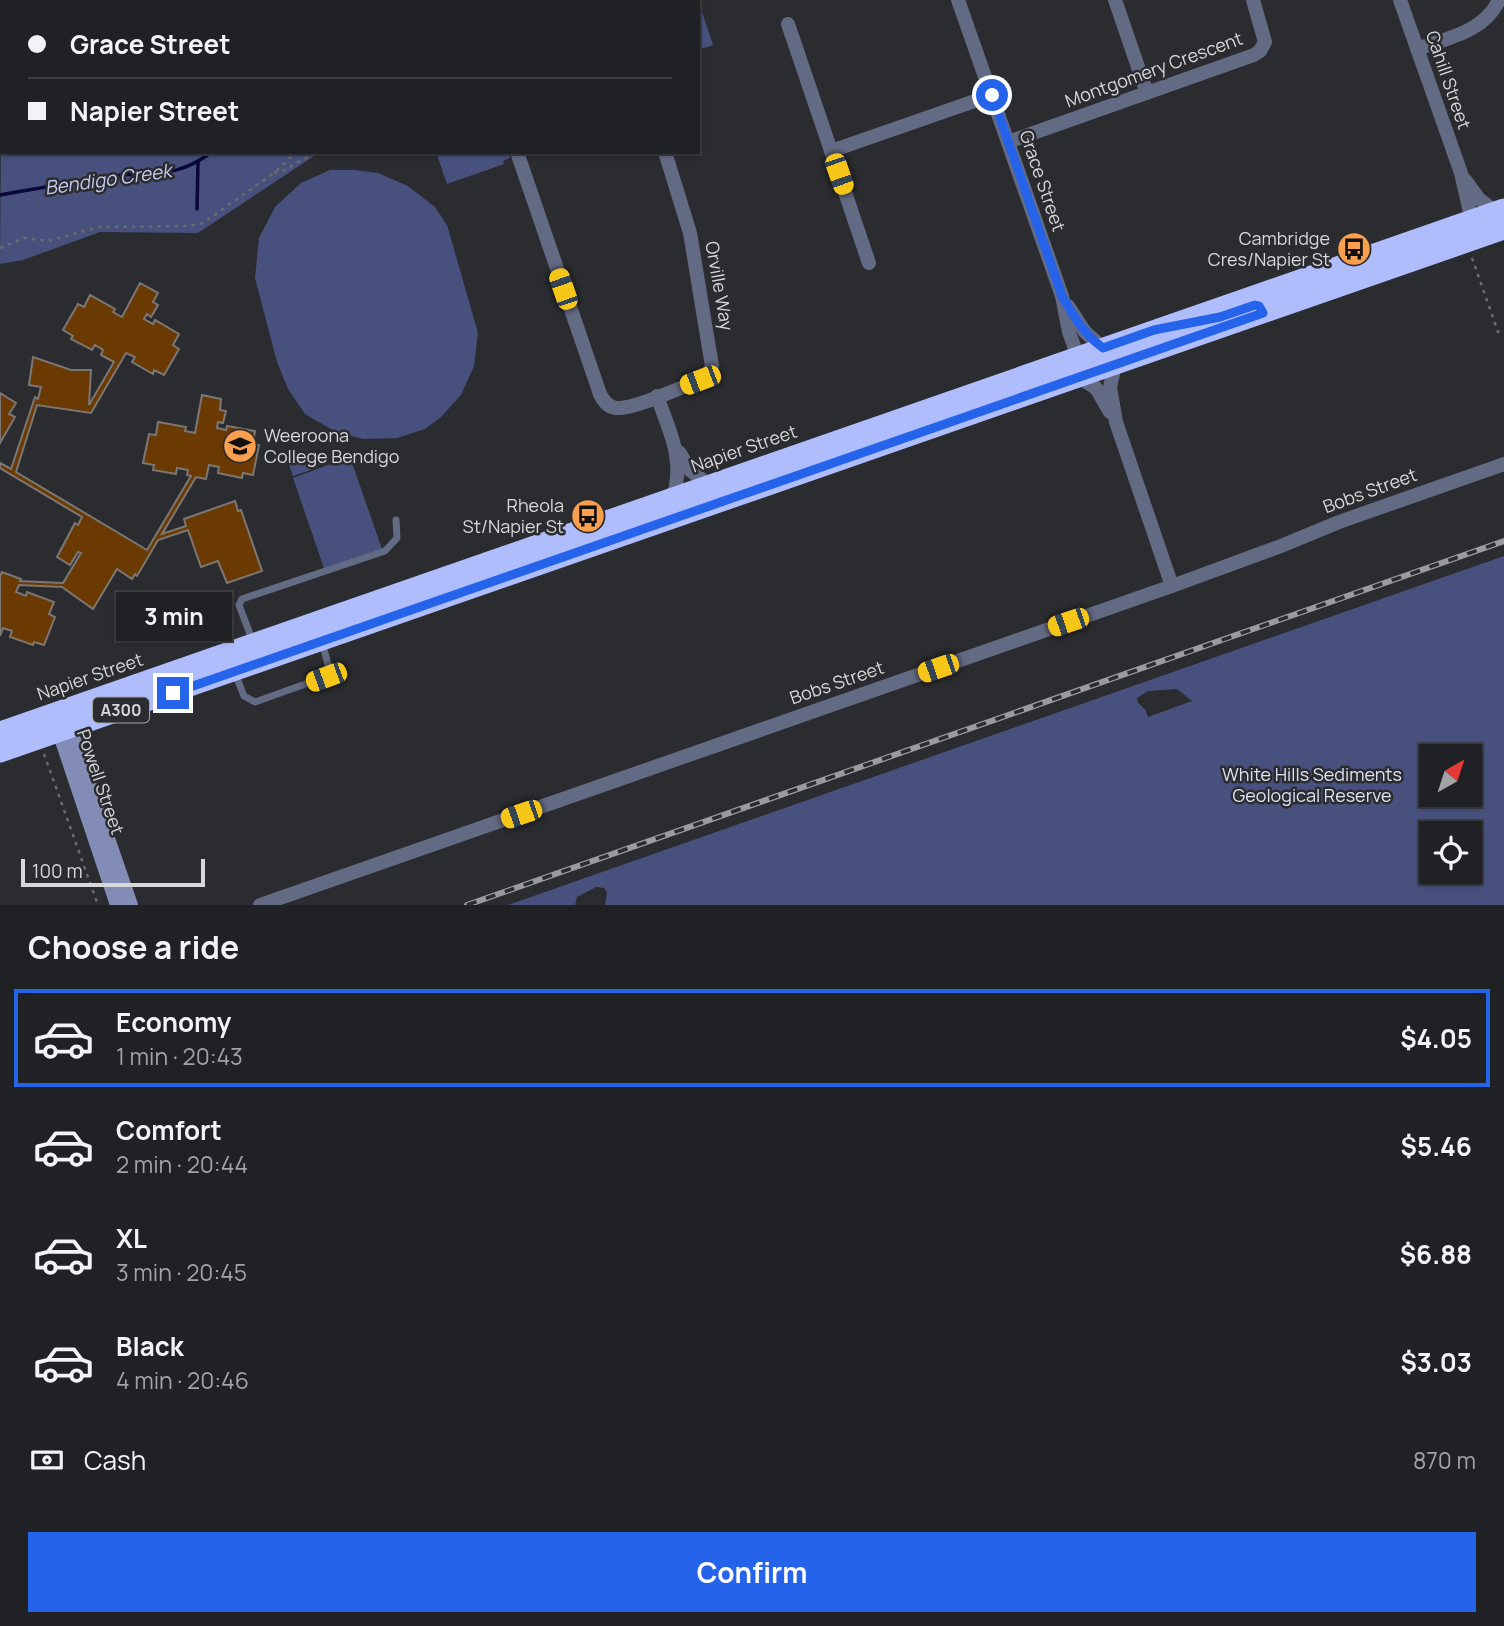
<!DOCTYPE html>
<meta charset="utf-8">
<style>
:root{--surface:#202124;--page:#28292c;--text:#f1f3f6;--muted:#a2a3a6;--line:#3d3e41;--accent:#2563eb}
body{margin:0;font-family:Manrope,sans-serif;background:var(--page);color:var(--text);height:100vh;display:flex;flex-direction:column;font-size:26px;white-space:nowrap}
*{box-sizing:border-box;margin:0}
p{font-size:23px;color:var(--muted)}
.icon{flex:none;width:38px;height:38px;fill:none;stroke:currentColor;stroke-width:2;stroke-linecap:round;stroke-linejoin:round}
.map{position:relative;height:905px;overflow:hidden}
.panel{display:flex;flex-direction:column;background:var(--surface);flex:1}
.panel>*{flex:none}
.hud{position:absolute;left:0px;top:0px;width:700px;height:154px;box-shadow:0 2px 5px #0004,0 0 0 2px var(--line);display:grid;align-content:center;height:154px;padding:0 28px;background:var(--surface)}
.needle{width:46px;rotate:39deg}
.fabs{position:absolute;left:1419px;top:744px;display:grid;gap:14px}
.fabs a{display:grid;place-items:center;width:63px;height:63px;border-radius:0px;background:var(--surface);box-shadow:0 2px 5px #0004,0 0 0 2px var(--line);font-size:35px}
.scale{position:absolute;left:21px;bottom:18px;width:184px;box-sizing:border-box;padding-left:7px;border:4px solid #d8d8db;border-top:0;font-size:19px;line-height:24px;white-space:nowrap;color:#d8d8db;-webkit-text-stroke:5px #2b2c30;paint-order:stroke}
.end{position:absolute;width:32px;height:32px;margin:-16px;border:9px solid #2563eb;background:#fff;box-shadow:0 0 0 4px #fff}
.from{border-radius:50%}
.bubble{position:absolute;height:49px;border-radius:0px;background:var(--surface);box-shadow:0 2px 5px #0004,0 0 0 2px var(--line);font-size:23px;font-weight:700;line-height:49px;text-align:center}
.car{position:absolute;width:21px;height:42px;margin:-21px -10px;border-radius:9px;box-shadow:0 0 5px 2px #0007;background:linear-gradient(#f5c518 24%,#345 0 40%,#f5c518 0 76%,#345 0 86%,#f5c518 0)}
.hud b{display:flex;align-items:center;gap:24px;height:66px;font-size:26px}
.hud b+b{border-top:2px solid var(--line)}
.hud i{width:18px;height:18px;background:var(--text)}
ul{padding:0;list-style:none}
li{display:flex;align-items:center;gap:21px;height:98px;margin:0 14px 10px;padding:0 14px;border:4px solid transparent;border-radius:0px}
li div{flex:1}
li b{display:block;font-size:26px}
li em{font-style:normal;font-weight:700}
li.on{border-color:var(--accent)}
li>.icon{width:63px;height:63px;stroke-width:1.5}
h2{padding:0 28px;font-size:32px;line-height:84px}
.pay{display:flex;align-items:center;gap:18px;height:77px;padding:0 28px;font-size:26px}
.pay p{margin-inline-start:auto}
.button{display:flex;gap:14px;margin-top:auto;padding:14px 28px}
.button a{flex:1;height:80px;border-radius:0px;background:var(--accent);color:#fff;font-size:28px;font-weight:700;line-height:80px;text-align:center}
.map>svg:first-child{display:block}
</style>
<div class="map">
<svg width="1504" height="905" viewBox="0 0 1504 905">
<rect width="100%" height="100%" fill="#2b2c30"/>
<g fill="#48517e" fill-rule="evenodd">
<polygon points="11,0 606,0 8,2"/>
<polygon points="628,0 698,0 713,45 698,50 698,2"/>
<polygon points="2,6 2,152 320,152 198,233 100,232 23,260 0,264"/>
<polygon points="436,152 508,152 510,158 503,161 504,164 447,184"/>
<polygon points="330,170 355,170 378,173 408,186 435,207 447,225 478,333 474,366 461,395 441,417 425,429 397,438 363,439 336,432 305,414 288,389 277,362 255,278 259,238 275,207 301,183"/>
<polygon points="311,451 317,468 293,476 287,459"/>
<polygon points="350,457 382,549 324,568 293,478"/>
<path d="M1504,556V905H605L607,892L604,888L596,887L577,897L575,905H508ZM1177,689L1192,701L1148,717L1145,709L1138,703L1137,698L1148,691ZM1432,756H1470V794H1432ZM1432,833H1470V872H1432Z"/>
</g>
<g fill="none" stroke-linecap="round" stroke-linejoin="round">
<g stroke="#0a083a" stroke-width="3.5">
<polyline points="393,2 395,0"/>
<path d="M0,195C38,188 76,182 114,176C157,170 173,180 212,152"/>
<polyline points="197,209 198,162"/>
</g>
</g>
<g fill="#6b3a03" stroke="#7b7774" stroke-width="2">
<polygon points="140,283 158,293 153,302 158,305 151,317 147,314 144,319 153,324 155,320 179,334 173,345 179,349 164,375 154,370 153,374 132,362 135,357 126,353 91,413 37,405 16,472 147,550 191,476 187,475 188,470 177,468 176,474 153,470 154,465 143,463 149,434 156,435 158,422 186,427 185,431 195,433 202,395 221,399 220,410 226,411 223,423 218,422 217,428 226,430 227,426 255,431 253,444 259,445 253,475 243,473 242,478 218,473 219,467 209,465 206,479 196,477 162,534 186,526 184,519 235,501 238,511 241,510 262,571 227,583 218,561 201,567 188,530 158,540 137,576 135,574 132,579 117,569 93,609 62,587 19,585 16,592 26,596 27,592 54,602 49,614 55,617 44,645 34,642 33,645 10,637 12,631 3,628 0,636 0,576 2,572 21,579 20,581 63,583 81,553 78,552 70,565 57,557 75,523 78,525 82,517 0,468 0,463 11,469 35,397 38,399 41,387 29,385 33,357 71,370 91,370 89,405 114,362 101,355 103,350 95,345 92,350 71,339 73,336 63,330 78,304 84,307 90,295 115,309 113,312 122,317"/>
<polygon points="0,393 16,403 9,414 15,417 0,443"/>
</g>
<g fill="none" stroke-linecap="round" stroke-linejoin="round">
<g stroke="#6a6b6e" stroke-width="2.5" stroke-dasharray="3.5 5" stroke-linecap="butt">
<polyline points="339,2 341,0"/>
<polyline points="590,2 592,0"/>
<polyline points="0,126 2,126"/>
<polyline points="274,173 283,171 316,152"/>
<polyline points="0,248 24,238 48,241 99,227 188,226 203,223 274,173 296,152"/>
<polyline points="1472,258 1498,332 1504,330"/>
<polyline points="44,754 98,905"/>
</g>
<g stroke="#636a83" stroke-width="7">
<polyline points="253,642 239,605 242,599 385,551 397,538 396,520"/>
<polyline points="235,673 244,696 255,702 325,677 329,668 322,642"/>
</g>
<g stroke="#636a83" stroke-width="14">
<polyline points="958,0 1062,296 1069,332 1078,357"/>
<polyline points="1115,0 1147,93"/>
<polyline points="1400,0 1461,173 1472,221"/>
<polyline points="615,2 615,0"/>
<polyline points="788,24 869,263"/>
<path d="M1417,49C1448,38 1484,32 1499,0"/>
<polyline points="1008,142 1254,55 1260,51 1265,42 1253,0"/>
<polyline points="831,151 992,95"/>
<path d="M517,152L600,394C603,400 607,407 616,408C633,410 682,387 700,380L708,374L712,366L690,233L665,152"/>
<polyline points="1465,180 1479,199 1496,212"/>
<polyline points="1068,306 1085,332 1103,348"/>
<polyline points="1115,365 1110,387 1116,422 1172,586"/>
<polyline points="1079,377 1096,388 1110,412"/>
<path d="M657,396C670,433 685,459 673,499"/>
<polyline points="679,452 690,470 710,486"/>
<polyline points="260,905 1172,586 1281,546 1339,522 1504,464"/>
</g>
<g stroke="#828cb5" stroke-width="14">
<polyline points="70,728 131,905"/>
<polyline points="59,732 117,905"/>
</g>
<g stroke="#afbdfd" stroke-width="21">
<polyline points="0,732 1504,209"/>
<polyline points="0,752 1504,229"/>
</g>
<g stroke="#9b9b9f" stroke-width="6">
<polyline id="rail" points="467,905 1504,541"/>
</g>
<use href="#rail" stroke="#2b2c30" stroke-width="3.5" stroke-dasharray="10" stroke-linecap="butt"/>
</g>
<g fill="none" stroke-linecap="round" stroke-linejoin="round">
<path stroke="#2563eb" stroke-width="9" d="M173,693L1263,313L1259,306L1255,305L1220,317L1154,330L1103,348C1084,334 1074,317 1062,296L992,95"/>
</g>
<defs>
<g id="bus-disc" transform="scale(1.75)"><circle r="9.5" fill="#f99f4d" stroke="#2b2c30"/><path d="M-5-6H5V4H4V6H2V4H-2V6H-4V4H-5ZM-3.5-4V0h7V-4ZM-3.5 1.2v1.5H-2V1.2ZM2 1.2v1.5H3.5V1.2Z" fill="#111"/></g>
<g id="school-disc" transform="scale(1.75)"><circle r="9.5" fill="#f99f4d" stroke="#2b2c30"/><path d="M0-5L7-2L0 1L-7-2ZM-4 1L0 2.5L4 1V4Q0 6-4 4Z" fill="#111"/></g>
</defs>
<g fill-rule="evenodd">
<use href="#bus-disc" x="1354" y="249"/>
<use href="#school-disc" x="240" y="446"/>
<use href="#bus-disc" x="588" y="516"/>
</g>
<g text-anchor="middle" stroke-width="5" stroke-linejoin="round" paint-order="stroke">
<rect fill="#2b2c30" stroke="#a4a4a8" stroke-width="2" x="93" y="697.5" width="56" height="25" rx="5"/>
<g font-size="16" font-weight="bold" fill="#d8d8db">
<text x="121" y="716">A300</text>
</g>
<g font-size="18" fill="#d8d8db" stroke="#2b2c30">
<text transform="translate(1154 70) rotate(-20)" y="6">Montgomery Crescent</text>
<text transform="translate(1448 80) rotate(71)" y="6">Cahill Street</text>
<text transform="translate(1042 181) rotate(71)" y="6">Grace Street</text>
<text transform="translate(719 286) rotate(80)" y="6">Orville Way</text>
<text transform="translate(744 449) rotate(-19)" y="6">Napier Street</text>
<text transform="translate(1370 491) rotate(-20)" y="6">Bobs Street</text>
<text transform="translate(90 677) rotate(-19)" y="6">Napier Street</text>
<text transform="translate(837 683) rotate(-19)" y="6">Bobs Street</text>
<text transform="translate(100 782) rotate(71)" y="6">Powell Street</text>
</g>
<g font-size="18" fill="#d8d8db" stroke="#2b2c30" text-anchor="end">
<text x="1330" y="245">Cambridge<tspan x="1330" dy="21">Cres/Napier St</tspan></text>
<text x="264" y="442" text-anchor="start">Weeroona<tspan x="264" dy="21">College Bendigo</tspan></text>
<text x="564" y="512">Rheola<tspan x="564" dy="21">St/Napier St</tspan></text>
</g>
<g font-size="18" fill="#dde2f3" stroke="#2b2c30">
<text x="1312" y="781">White Hills Sediments<tspan x="1312" dy="21">Geological Reserve</tspan></text>
</g>
<g font-size="19" font-style="italic" fill="#c5cdef" stroke="#2b2c30">
<text transform="translate(108 179) rotate(-8)" y="7">Bendigo Creek</text>
</g>
</g>
</svg>
<div class="fabs">
<a><svg class="needle" viewBox="-14 -14 28 28"><path d="M0-13l5 13h-10z" fill="#e53935"/><path d="M0 13l5-13h-10z" fill="#a2a3a6"/></svg></a>
<a><svg class="icon" aria-label="locate" viewBox="0 0 24 24"><circle cx="12" cy="12" r="6"/><path d="M12 2v4M12 18v4M2 12h4M18 12h4"/></svg></a>
</div>
<div class="scale">100 m</div>
<i class="end from" style="left:992px;top:95px"></i>
<i class="end" style="left:173px;top:693px"></i>
<div class="bubble" style="left:116px;top:592px;width:116px">3 min</div>
<i class="car" style="left:839px;top:174px;rotate:161deg"></i>
<i class="car" style="left:563px;top:289px;rotate:341deg"></i>
<i class="car" style="left:700px;top:380px;rotate:249deg"></i>
<i class="car" style="left:1068px;top:622px;rotate:251deg"></i>
<i class="car" style="left:938px;top:668px;rotate:251deg"></i>
<i class="car" style="left:326px;top:677px;rotate:250deg"></i>
<i class="car" style="left:521px;top:814px;rotate:251deg"></i>
<div class="hud">
<b><i class="from"></i>Grace Street</b>
<b><i></i>Napier Street</b>
</div>
</div>
<section class="panel">
<h2>Choose a ride</h2>
<ul>
<li class="on"><svg class="icon" aria-label="car" viewBox="0 0 24 24"><path d="M5 17H2v-5l4-1 3-4h7l3 4 3 1v5h-3M9 17h6M6 11h13"/><circle cx="7" cy="17" r="2"/><circle cx="17" cy="17" r="2"/></svg><div><b>Economy</b><p>1 min · 20:43</p></div><em>$4.05</em></li>
<li><svg class="icon" aria-label="car" viewBox="0 0 24 24"><path d="M5 17H2v-5l4-1 3-4h7l3 4 3 1v5h-3M9 17h6M6 11h13"/><circle cx="7" cy="17" r="2"/><circle cx="17" cy="17" r="2"/></svg><div><b>Comfort</b><p>2 min · 20:44</p></div><em>$5.46</em></li>
<li><svg class="icon" aria-label="car" viewBox="0 0 24 24"><path d="M5 17H2v-5l4-1 3-4h7l3 4 3 1v5h-3M9 17h6M6 11h13"/><circle cx="7" cy="17" r="2"/><circle cx="17" cy="17" r="2"/></svg><div><b>XL</b><p>3 min · 20:45</p></div><em>$6.88</em></li>
<li><svg class="icon" aria-label="car" viewBox="0 0 24 24"><path d="M5 17H2v-5l4-1 3-4h7l3 4 3 1v5h-3M9 17h6M6 11h13"/><circle cx="7" cy="17" r="2"/><circle cx="17" cy="17" r="2"/></svg><div><b>Black</b><p>4 min · 20:46</p></div><em>$3.03</em></li>
</ul>
<div class="pay"><svg class="icon" aria-label="cash" viewBox="0 0 24 24"><path d="M3 7h18v10H3z"/><circle cx="12" cy="12" r="2"/></svg>Cash<p>870 m</p></div>
<div class="button"><a>Confirm</a></div>
</section>
